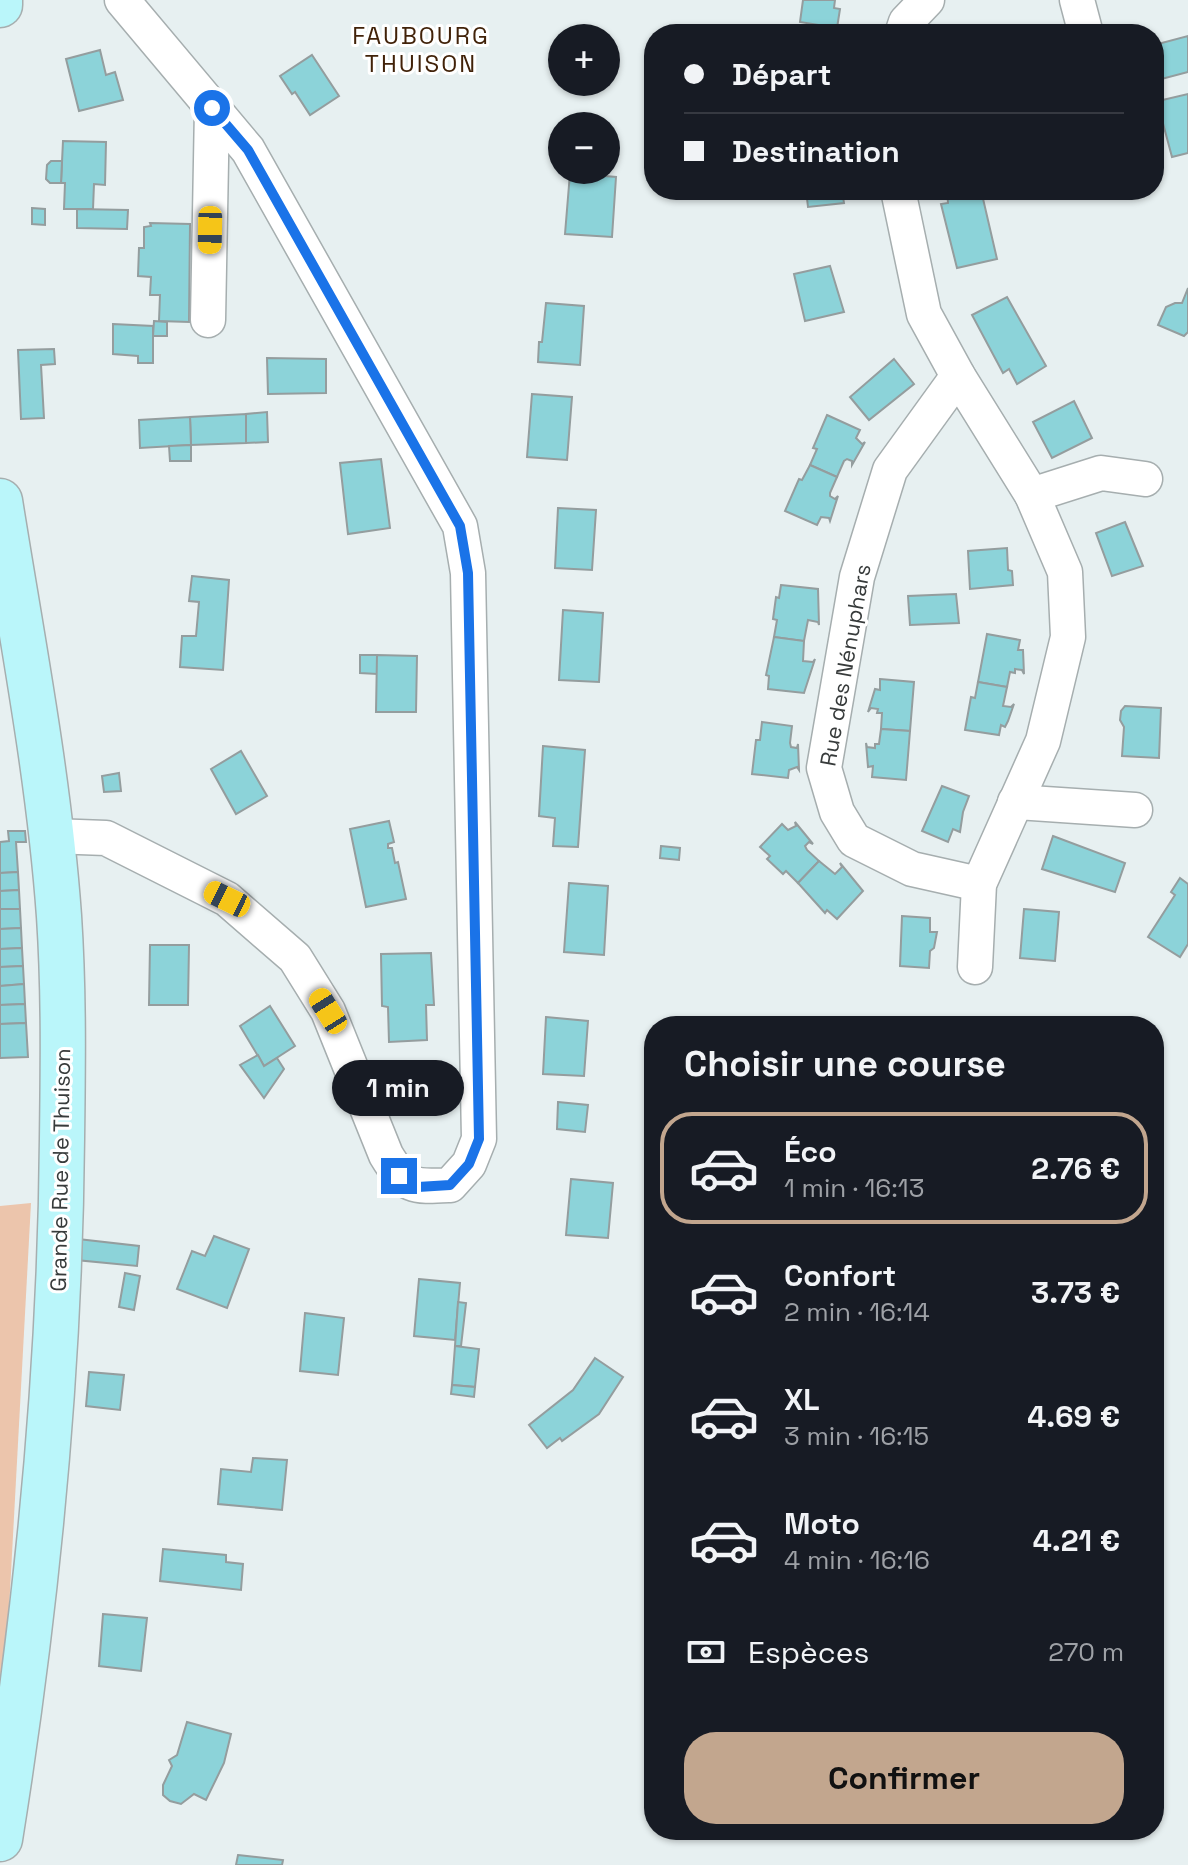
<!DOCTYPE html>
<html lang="fr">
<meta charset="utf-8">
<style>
:root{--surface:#171b24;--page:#242831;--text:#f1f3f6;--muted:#9ea1a6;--line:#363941;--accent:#c2a68e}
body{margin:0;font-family:"Space Grotesk",sans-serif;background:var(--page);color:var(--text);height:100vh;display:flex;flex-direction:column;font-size:30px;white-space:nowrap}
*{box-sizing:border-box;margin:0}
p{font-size:26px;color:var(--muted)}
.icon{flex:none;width:44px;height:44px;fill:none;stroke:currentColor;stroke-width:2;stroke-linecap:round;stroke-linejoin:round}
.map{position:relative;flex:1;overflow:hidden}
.details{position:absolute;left:644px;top:1016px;width:520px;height:824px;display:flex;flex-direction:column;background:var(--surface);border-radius:32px;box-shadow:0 2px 6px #0004}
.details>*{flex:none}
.hud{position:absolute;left:644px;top:24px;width:520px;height:176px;border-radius:32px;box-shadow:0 2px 6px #0004;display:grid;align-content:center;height:176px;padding:0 40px;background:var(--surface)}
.fabs{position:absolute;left:548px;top:24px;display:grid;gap:16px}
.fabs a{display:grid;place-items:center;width:72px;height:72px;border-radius:50%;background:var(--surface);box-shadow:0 2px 6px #0004;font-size:40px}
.end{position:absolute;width:36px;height:36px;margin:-18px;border:10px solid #1a73e8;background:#fff;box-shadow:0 0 0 4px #fff}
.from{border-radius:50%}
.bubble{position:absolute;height:56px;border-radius:28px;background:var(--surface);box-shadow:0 2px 6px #0004;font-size:26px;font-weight:800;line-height:56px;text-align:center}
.car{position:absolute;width:24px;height:48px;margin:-24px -12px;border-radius:10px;box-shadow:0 0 6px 2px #0007;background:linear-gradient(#f5c518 24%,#345 0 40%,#f5c518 0 76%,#345 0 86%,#f5c518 0)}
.hud b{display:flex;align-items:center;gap:28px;height:76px;font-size:30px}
.hud b+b{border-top:2px solid var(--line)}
.hud i{width:20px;height:20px;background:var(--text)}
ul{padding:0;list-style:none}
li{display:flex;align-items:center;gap:24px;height:112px;margin:0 16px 12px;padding:0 24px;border:4px solid transparent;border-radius:32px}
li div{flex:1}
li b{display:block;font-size:30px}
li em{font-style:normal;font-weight:800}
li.active{border-color:var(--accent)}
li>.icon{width:72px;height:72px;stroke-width:1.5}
h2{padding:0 40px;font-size:36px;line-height:96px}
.pay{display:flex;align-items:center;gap:20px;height:88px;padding:0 40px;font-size:30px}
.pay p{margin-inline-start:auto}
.cta{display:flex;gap:16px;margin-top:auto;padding:16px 40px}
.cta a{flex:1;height:92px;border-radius:32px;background:var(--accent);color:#111;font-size:32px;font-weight:800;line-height:92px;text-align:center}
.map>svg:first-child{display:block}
</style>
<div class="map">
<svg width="1188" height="1865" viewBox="0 0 1188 1865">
<rect width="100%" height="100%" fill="#e7f0f1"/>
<polygon fill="#ecc5ac" points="31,1203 2,1739 0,1751 0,1206"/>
<g fill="#8cd3d9" stroke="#949d9e" stroke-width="2">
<polygon points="803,0 835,0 834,8 840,9 837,28 800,22"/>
<polygon points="1188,36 1188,72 1154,81 1154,45"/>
<polygon points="100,50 106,75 115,72 123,100 79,111 66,59"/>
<polygon points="312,55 339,96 310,115 295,92 292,94 280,76"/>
<polygon points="1188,94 1188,153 1172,157 1161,116 1158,115 1154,102"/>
<polygon points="63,141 106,142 105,185 94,184 93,209 64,209 65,183 61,183"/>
<polygon points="51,161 62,161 61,183 50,183 46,179 47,165"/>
<polygon points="570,173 616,177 612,237 565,234"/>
<polygon points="806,190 842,190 844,203 808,207"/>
<polygon points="947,190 981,190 997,259 957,268 941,204 948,203"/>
<polygon points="32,208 45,209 45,225 32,224"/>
<polygon points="77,209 128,210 127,229 77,228"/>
<polygon points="150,223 190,224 189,322 159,321 160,295 150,295 151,277 138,276 139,248 144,248 144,227 151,226"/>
<polygon points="830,266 844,312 805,321 794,274"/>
<polygon points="1188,288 1188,332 1184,336 1158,325 1166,307 1175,303 1182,303"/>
<polygon points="1007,297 1046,366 1017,384 1009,369 1003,373 972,315"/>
<polygon points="546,303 584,306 580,365 538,362 539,342 542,342"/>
<polygon points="154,321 167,322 167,336 153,336"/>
<polygon points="113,324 153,326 153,363 138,363 138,356 113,354"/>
<polygon points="54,349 55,364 41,365 44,418 21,419 18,350"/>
<polygon points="267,358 326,359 326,393 268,394"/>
<polygon points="894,359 914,384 869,420 850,397"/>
<polygon points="532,394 572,397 567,460 527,457"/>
<polygon points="1074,401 1092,438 1052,458 1033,422"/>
<polygon points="267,412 268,442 246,443 246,414"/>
<polygon points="246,414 246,443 191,445 190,417"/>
<polygon points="827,415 860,430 856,438 862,444 865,442 852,465 852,461 847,459 844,461 837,477 810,465 817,449 813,448"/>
<polygon points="190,417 191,445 140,448 139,420"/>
<polygon points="191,445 191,461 170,461 169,446"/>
<polygon points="381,459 390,528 348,534 340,463"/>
<polygon points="810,465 837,477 830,493 830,496 835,499 838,496 830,521 829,518 821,517 817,525 785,511 799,479 802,480"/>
<polygon points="558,508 596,510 592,570 555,568"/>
<polygon points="1125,522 1143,566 1112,576 1096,533"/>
<polygon points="1007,548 1008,570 1012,571 1013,585 970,589 968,551"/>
<polygon points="192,576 229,580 223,670 180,667 182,636 196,636 199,602 189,601"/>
<polygon points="781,585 818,589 819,625 818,622 808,620 804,641 774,637 777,620 773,619 776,597 779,598"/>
<polygon points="956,594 959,623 910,625 908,596"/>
<polygon points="563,610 603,613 599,682 559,680"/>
<polygon points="987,634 1020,640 1018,650 1023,650 1024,674 1022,670 1015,669 1015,673 1010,672 1007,687 978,682"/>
<polygon points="774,637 804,641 803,661 813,662 815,659 804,693 768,689 769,676 766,675"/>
<polygon points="360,655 377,655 377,674 360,673"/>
<polygon points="377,655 417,656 416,712 376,712"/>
<polygon points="880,679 914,682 910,731 881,729 882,713 877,713 878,709 871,708 868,712 875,689 880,690"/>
<polygon points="978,682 1007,687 1003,706 1011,707 1014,704 1008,721 1005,727 1001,725 999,735 965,730 971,697 975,698"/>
<polygon points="1125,706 1161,708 1159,758 1122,756 1124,727 1120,720 1121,711"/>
<polygon points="762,722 792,726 790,743 791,747 797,748 798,744 799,770 797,767 789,770 788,778 752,774 756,740 760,740"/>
<polygon points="881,729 910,731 906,780 872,777 873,766 868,767 866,743 867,747 875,748 875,744 879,744"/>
<polygon points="543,746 585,750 578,847 553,846 555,818 539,816"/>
<polygon points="241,751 267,796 236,814 211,769"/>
<polygon points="119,773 121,791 104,792 102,776"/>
<polygon points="942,786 969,796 963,812 960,832 953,829 948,842 922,831"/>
<polygon points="389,821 394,842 388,844 388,848 392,848 395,863 398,862 406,899 366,907 350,829"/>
<polygon points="795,822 813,844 809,842 805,846 807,850 819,861 798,883 786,871 783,874 767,859 770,856 760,847 782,824 788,830 796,826"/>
<polygon points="8,831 25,831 26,842 16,842 18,872 0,873 0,842 9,841"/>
<polygon points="1053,836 1125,863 1115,892 1042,869"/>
<polygon points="661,846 680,848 679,860 660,858"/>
<polygon points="819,861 835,874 842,867 840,863 863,891 837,919 827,910 825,913 798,883"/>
<polygon points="18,872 19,890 0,891 0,873"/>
<polygon points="1180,878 1188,884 1188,944 1180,957 1148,937 1175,895 1171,892"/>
<polygon points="569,883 608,886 604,955 564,952"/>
<polygon points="19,890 20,909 0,909 0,891"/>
<polygon points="0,909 20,909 21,928 0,929"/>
<polygon points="1024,909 1059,912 1055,961 1020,958"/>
<polygon points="902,916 930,918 930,932 937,932 934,948 930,951 929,968 900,966"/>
<polygon points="21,928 22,948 0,949 0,929"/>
<polygon points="150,945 189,945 188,1005 149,1005"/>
<polygon points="22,948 23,966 0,967 0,949"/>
<polygon points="431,953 434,1005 426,1005 427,1040 389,1042 388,1007 382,1006 381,954"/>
<polygon points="23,966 24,984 0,986 0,967"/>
<polygon points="24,984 25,1004 0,1005 0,986"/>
<polygon points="25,1004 26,1023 0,1024 0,1005"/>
<polygon points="270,1006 295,1046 264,1066 240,1026"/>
<polygon points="546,1017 588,1021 584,1076 543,1074"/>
<polygon points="26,1023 28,1057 0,1058 0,1024"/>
<polygon points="258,1055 264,1066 277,1058 284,1069 264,1098 240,1065"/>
<polygon points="558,1102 588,1105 585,1132 557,1129"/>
<polygon points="571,1179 613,1183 608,1238 566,1235"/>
<polygon points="214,1236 249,1249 227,1308 177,1289 192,1251 205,1256"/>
<polygon points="78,1239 139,1246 137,1266 76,1260"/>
<polygon points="125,1273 140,1276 134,1310 119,1307"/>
<polygon points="419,1279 460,1283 455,1340 414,1336"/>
<polygon points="458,1302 466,1303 461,1346 455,1346"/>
<polygon points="305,1313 344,1318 338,1375 300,1371"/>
<polygon points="455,1346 479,1349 475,1387 452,1385"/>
<polygon points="595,1358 623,1377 599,1414 562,1441 560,1438 547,1448 529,1425 573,1390"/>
<polygon points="89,1372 124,1375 120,1410 86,1406"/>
<polygon points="452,1385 475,1387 474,1397 451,1394"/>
<polygon points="253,1458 287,1460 282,1510 218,1504 221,1469 251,1472"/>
<polygon points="163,1549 226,1555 226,1562 243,1564 241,1590 160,1581"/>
<polygon points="103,1614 147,1618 141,1671 99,1666"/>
<polygon points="187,1722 231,1734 224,1763 206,1800 194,1794 181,1804 170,1801 163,1795 163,1785 172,1766 169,1760 177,1755"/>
<polygon points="238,1855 283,1860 282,1865 236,1865"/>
</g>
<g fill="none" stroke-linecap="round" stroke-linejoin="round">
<g stroke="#a6aeaf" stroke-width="37">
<g id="street">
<polyline points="1077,0 1086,34"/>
<polyline points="902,34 906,22 927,0"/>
<polyline points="898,190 924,314 958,376 1032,495 1065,572 1068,637 1043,741 979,884 975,967"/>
<polyline points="208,320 212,108"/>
<polyline points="958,376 890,470 857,577 824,768 837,812 854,840 912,869 979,884"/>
<polyline points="1032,495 1101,473 1145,479"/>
<polyline points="1015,802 1135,810"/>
<path d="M52,836L106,838L227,899L295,958L328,1011L386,1155C406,1188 413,1187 450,1185L469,1164L479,1139L468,573L460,526L248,150L122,0"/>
</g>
</g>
<g stroke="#a6aeaf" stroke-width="47">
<g id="secondary">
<polyline points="0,5 0,0"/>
<path d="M0,501C22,639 49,777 59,916C64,991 63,1065 62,1139C60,1374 37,1608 0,1839"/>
</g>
</g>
<use href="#street" stroke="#fff" stroke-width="34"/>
<use href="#secondary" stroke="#baf6fa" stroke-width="44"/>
</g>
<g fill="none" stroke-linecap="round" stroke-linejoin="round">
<polyline stroke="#1a73e8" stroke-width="10" points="212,108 248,150 460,526 468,573 479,1139 469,1164 450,1185 418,1187 399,1176"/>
</g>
<g text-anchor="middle" stroke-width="6" stroke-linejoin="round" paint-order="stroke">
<g font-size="22" fill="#373b3b" stroke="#fff">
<text transform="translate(845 665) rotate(-80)" y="8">Rue des Nénuphars</text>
<text transform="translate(60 1170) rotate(-89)" y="8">Grande Rue de Thuison</text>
</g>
<g font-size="24" letter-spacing="2" fill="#412209" stroke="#fff">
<text x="421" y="44">FAUBOURG<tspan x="421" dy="28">THUISON</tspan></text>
</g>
</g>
</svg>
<div class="fabs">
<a>+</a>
<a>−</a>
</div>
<i class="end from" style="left:212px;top:108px"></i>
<i class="end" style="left:399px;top:1176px"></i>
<div class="bubble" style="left:332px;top:1060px;width:132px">1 min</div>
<i class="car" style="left:210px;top:230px;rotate:181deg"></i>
<i class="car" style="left:227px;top:899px;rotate:296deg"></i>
<i class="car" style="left:328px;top:1011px;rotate:328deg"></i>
<div class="hud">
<b><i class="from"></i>Départ</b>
<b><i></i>Destination</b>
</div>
<section class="details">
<h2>Choisir une course</h2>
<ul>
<li class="active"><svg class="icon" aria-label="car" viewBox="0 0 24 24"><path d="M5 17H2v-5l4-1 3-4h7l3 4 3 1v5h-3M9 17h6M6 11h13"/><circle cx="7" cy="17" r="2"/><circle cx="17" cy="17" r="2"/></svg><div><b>Éco</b><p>1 min · 16:13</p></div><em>2.76 €</em></li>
<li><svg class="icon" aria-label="car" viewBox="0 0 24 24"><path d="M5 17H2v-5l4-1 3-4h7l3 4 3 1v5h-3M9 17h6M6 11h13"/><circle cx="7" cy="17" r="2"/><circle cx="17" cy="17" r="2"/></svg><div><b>Confort</b><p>2 min · 16:14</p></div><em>3.73 €</em></li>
<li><svg class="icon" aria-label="car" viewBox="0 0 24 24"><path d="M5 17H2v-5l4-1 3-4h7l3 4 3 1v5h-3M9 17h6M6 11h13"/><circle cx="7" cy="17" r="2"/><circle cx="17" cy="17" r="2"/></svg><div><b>XL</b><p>3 min · 16:15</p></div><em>4.69 €</em></li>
<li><svg class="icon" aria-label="car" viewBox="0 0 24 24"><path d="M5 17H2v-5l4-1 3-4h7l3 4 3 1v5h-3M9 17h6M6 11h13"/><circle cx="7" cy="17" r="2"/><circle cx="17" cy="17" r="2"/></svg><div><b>Moto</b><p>4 min · 16:16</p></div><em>4.21 €</em></li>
</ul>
<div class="pay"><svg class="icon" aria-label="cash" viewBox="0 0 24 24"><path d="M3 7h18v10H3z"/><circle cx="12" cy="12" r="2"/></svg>Espèces<p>270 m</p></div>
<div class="cta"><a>Confirmer</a></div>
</section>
</div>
